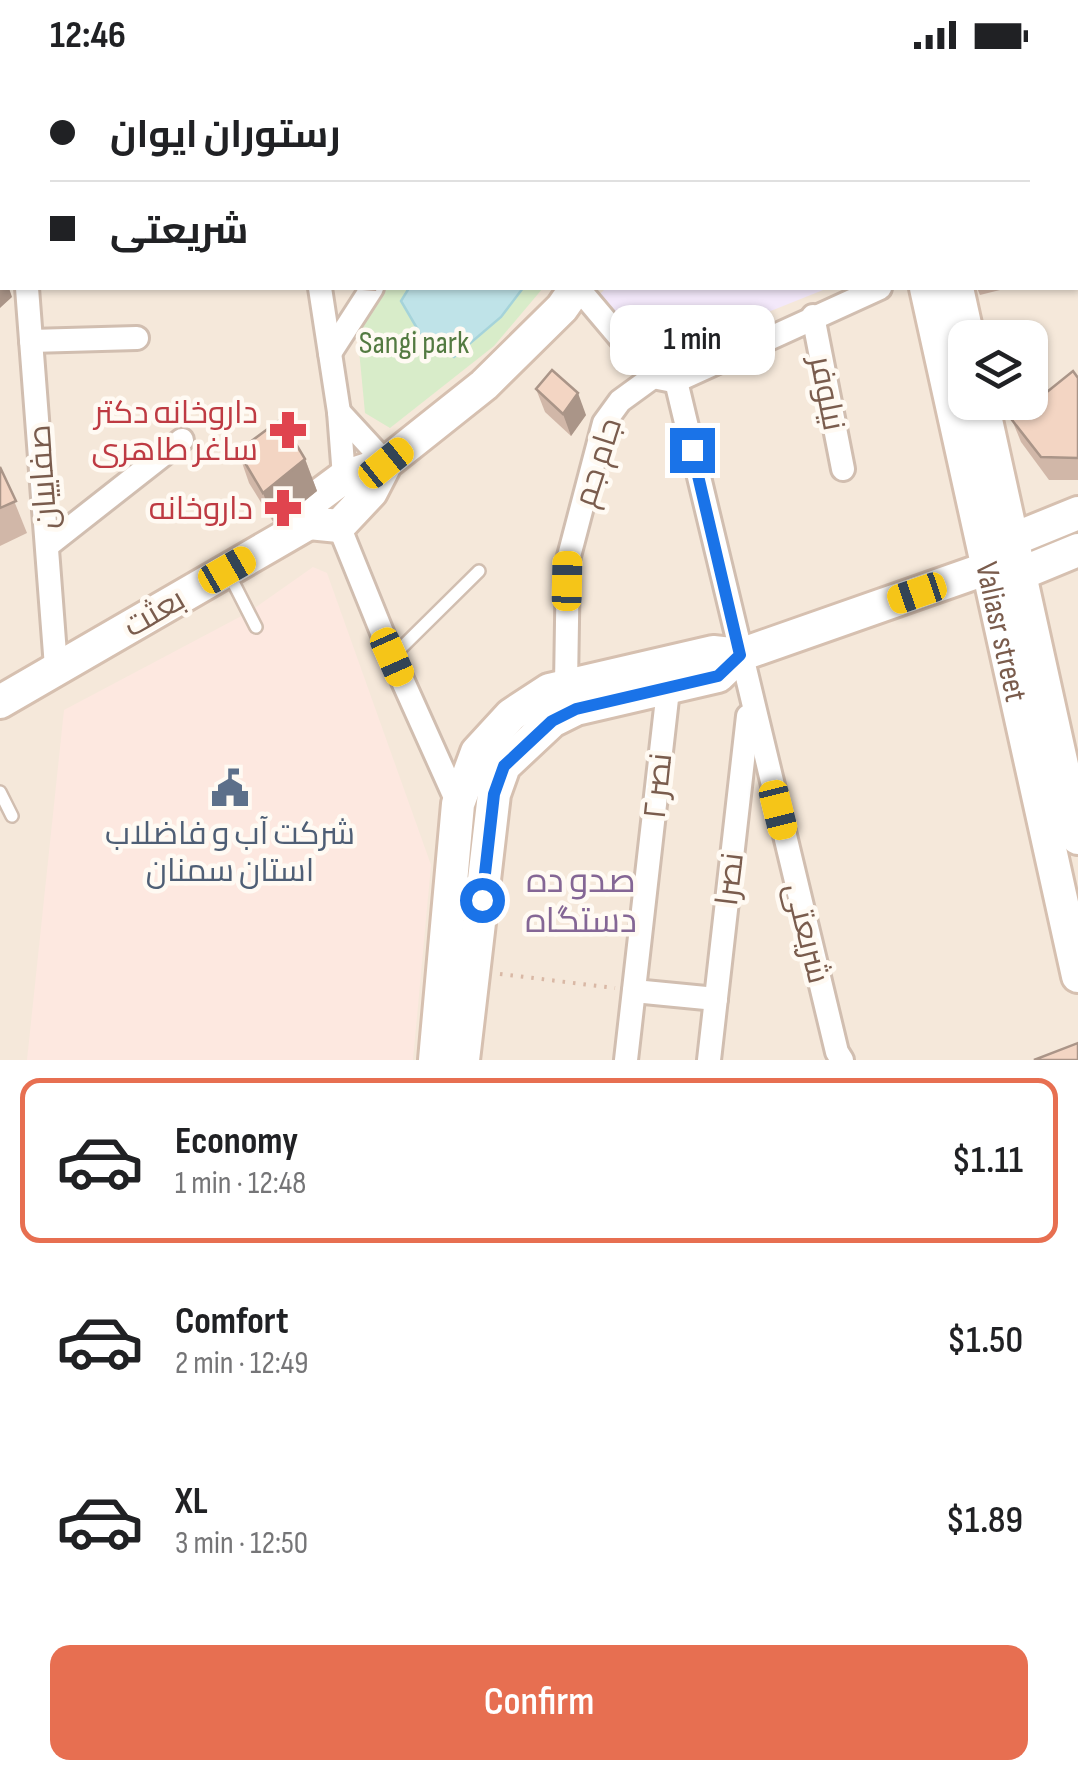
<!DOCTYPE html>
<meta charset="utf-8">
<style>
:root{--surface:#fff;--page:#f2f2f2;--text:#202124;--muted:#757577;--line:#e0e0e0;--accent:#e76f51}
body{margin:0;font-family:"Sofia Sans Condensed",Cairo,sans-serif;background:var(--page);color:var(--text);height:100vh;display:flex;flex-direction:column;font-size:38px;white-space:nowrap}
*{box-sizing:border-box;margin:0}
p{font-size:32px;color:var(--muted)}
.icon{flex:none;width:55px;height:55px;fill:none;stroke:currentColor;stroke-width:2;stroke-linecap:round;stroke-linejoin:round}
.map{position:relative;height:990px;overflow:hidden}
.sheet{display:flex;flex-direction:column;background:var(--surface);flex:1}
.sheet>*{flex:none}
.top-card{position:absolute;left:0px;top:0px;width:1080px;height:220px;box-shadow:0 2px 8px #0004;display:grid;align-content:center;height:220px;padding:0 50px;background:var(--surface)}
.fabs{position:absolute;left:948px;top:250px;display:grid;gap:20px}
.fabs a{display:grid;place-items:center;width:100px;height:100px;border-radius:20px;background:var(--surface);box-shadow:0 2px 8px #0004;font-size:50px}
.end{position:absolute;width:45px;height:45px;margin:-22px;border:12px solid #1a73e8;background:#fff;box-shadow:0 0 0 5px #fff}
.from{border-radius:50%}
.bubble{position:absolute;height:70px;border-radius:20px;background:var(--surface);box-shadow:0 2px 8px #0004;font-size:32px;font-weight:600;line-height:70px;text-align:center}
.car{position:absolute;width:30px;height:60px;margin:-30px -15px;border-radius:12px;box-shadow:0 0 8px 2px #0007;background:linear-gradient(#f5c518 24%,#345 0 40%,#f5c518 0 76%,#345 0 86%,#f5c518 0)}
.top-card b{display:flex;align-items:center;gap:35px;height:95px;font-size:38px}
.top-card b+b{border-top:2px solid var(--line)}
.top-card i{width:25px;height:25px;background:var(--text)}
ul{padding:18px 0 0;list-style:none}
li{display:flex;align-items:center;gap:30px;height:165px;margin:0 20px 15px;padding:0 30px;border:5px solid transparent;border-radius:20px}
li div{flex:1}
li b{display:block;font-size:38px}
li em{font-style:normal;font-weight:600}
li.selected{border-color:var(--accent)}
li>.icon{width:90px;height:90px;stroke-width:1.5}
.action{display:flex;gap:20px;margin-top:auto;padding:20px 50px}
.action a{flex:1;height:115px;border-radius:20px;background:var(--accent);color:#fff;font-size:40px;font-weight:600;line-height:115px;text-align:center}
.status{display:flex;justify-content:space-between;align-items:center;height:70px;padding:0 50px;background:var(--surface);direction:ltr}
.status svg{height:28px;fill:currentColor}
.map>svg:first-child{display:block}
</style>
<div class="status"><b>12:46</b><svg viewBox="0 0 49 12"><path d="M0 12V9h3v3zM5 12V6h3v6zM10 12V3h3v9zM15 12V0h3v12zM26 1h20v11H26zM47 4h2v5h-2z"/></svg></div>
<div class="map">
<svg width="1078" height="990" viewBox="0 0 1078 990">
<rect width="100%" height="100%" fill="#fdf6ec"/>
<path fill="#f5e8da" fill-rule="evenodd" d="M0,0H1078V990H0ZM2,2H1078V218H2ZM965,268H1030V332H965Z"/>
<polygon fill="#fde8e0" points="313,497 327,503 431,795 413,990 27,990 64,640 249,542"/>
<polygon fill="#f3e8fa" points="606,218 828,218 651,289 599,225"/>
<g fill="#d8ecc9">
<polygon points="514,0 704,0 513,2"/>
<polygon points="384,218 543,218 494,276 390,358 365,343 357,259"/>
</g>
<polygon fill="#bfe3e8" stroke="#a5d3da" stroke-width="2.5" points="409,218 523,218 501,247 454,287 421,265 401,231"/>
<g fill="none" stroke-linecap="round" stroke-linejoin="round">
<g stroke="#d1beb0" stroke-width="16">
<g id="lane">
<polyline points="229,504 256,557"/>
<polyline points="392,587 479,501"/>
<polyline points="0,722 12,746"/>
</g>
</g>
<g stroke="#d1beb0" stroke-width="28">
<g id="street">
<polyline points="11,0 11,2"/>
<polyline points="288,0 289,2"/>
<polyline points="490,0 490,2"/>
<polyline points="512,2 513,0"/>
<polyline points="27,218 56,597"/>
<polyline points="320,218 339,342 344,407"/>
<polyline points="578,218 653,307 668,310"/>
<polyline points="813,246 843,399"/>
<polyline points="31,271 137,268"/>
<polyline points="330,283 372,218"/>
<polyline points="676,311 837,982 842,990"/>
<polyline points="676,311 880,218"/>
<polyline points="339,342 386,393"/>
<polyline points="339,456 392,587 458,734"/>
<polyline points="47,476 182,370"/>
<polyline points="566,614 568,490 604,353 620,331 653,307"/>
<polyline points="634,921 716,929"/>
<polyline points="626,990 668,620"/>
<polyline points="709,990 748,646"/>
</g>
</g>
<g stroke="#d6c0b0" stroke-width="38">
<g id="secondary">
<polyline points="849,0 852,2"/>
<polyline points="900,0 901,2"/>
<polyline points="739,2 744,0"/>
<path id="s1" d="M926,218L1078,906"/>
<polyline points="957,218 968,268"/>
<polyline points="982,332 1078,768"/>
<polyline points="386,393 371,422 339,456 309,453 313,430 344,407 386,393 484,315 562,238 576,218"/>
<polyline points="1000,485 1012,470 1078,443"/>
<polyline points="0,632 309,453"/>
<polyline points="435,990 458,734 477,682 511,645 549,620 713,582 740,585"/>
<polyline points="463,990 494,724 504,696 552,651 576,639 718,606 740,585 988,498 1020,504 1078,480"/>
</g>
</g>
<polyline stroke="#d9b8a5" stroke-width="4" stroke-dasharray="2.5 8" stroke-linecap="butt" points="500,904 615,918"/>
<use href="#lane" stroke="#fff" stroke-width="11"/>
<use href="#street" stroke="#fff" stroke-width="22"/>
<use href="#secondary" stroke="#fff" stroke-width="32"/>
</g>
<g fill="#d1b7a8">
<polygon points="361,218 377,218 376,221 362,220"/>
<polygon points="977,218 1008,218 980,225"/>
<polygon points="1078,308 1078,410 1049,410 1021,372 1012,350"/>
<polygon points="536,319 586,345 571,366 545,342"/>
<polygon points="238,381 305,389 317,421 275,455 249,413"/>
<polygon points="0,396 27,463 0,476"/>
</g>
<g fill="#aa9588">
<polygon points="2,206 2,218 9,218 12,227 0,238 0,208"/>
<polygon points="578,323 586,345 571,366 563,344"/>
<polygon points="305,389 317,421 275,455 263,423"/>
</g>
<g fill="#f3d5c3" stroke="#aa9588" stroke-width="2.5">
<polygon points="552,300 578,323 563,344 536,319"/>
<polygon points="1073,301 1078,308 1078,388 1041,387 1012,350"/>
<polygon points="281,349 305,389 263,423 238,381"/>
<polygon points="0,397 16,431 0,438"/>
<polygon points="1078,973 1078,990 1034,990"/>
</g>
<g fill="none" stroke-linecap="round" stroke-linejoin="round">
<polyline stroke="#1a73e8" stroke-width="12" points="482,830 494,724 504,696 552,651 576,639 718,606 740,585 692,380"/>
</g>
<defs>
<g id="pharmacy-bare" transform="scale(3)"><path d="M-2-6h4v4h4v4h-4v4h-4v-4h-4v-4h4Z" fill="#e0444e" stroke="#fffaf3" stroke-width="2.5" paint-order="stroke"/></g>
<g id="civic-bare" transform="scale(3)"><path d="M-.6-6.5H3V-4.5H.6V-3L4-1V1h2V6H-6V1h2V-1L-.6-3ZM-1.2 2.5V6h2.4V2.5Z" fill="#5c6f8a" stroke="#fffaf3" stroke-width="2.5" paint-order="stroke"/></g>
</defs>
<g fill-rule="evenodd">
<use href="#pharmacy-bare" x="288" y="360"/>
<use href="#pharmacy-bare" x="283" y="438"/>
<use href="#civic-bare" x="230" y="718"/>
</g>
<g text-anchor="middle" stroke-width="9" stroke-linejoin="round" paint-order="stroke">
<g font-size="32" fill="#537a41" stroke="#fffaf3">
<text x="414" y="283">Sangi park</text>
</g>
<g font-size="32" fill="#7a5c4d" stroke="#fffaf3">
<text transform="translate(828 323) rotate(79)" y="11">نیلوفر</text>
<text transform="translate(597 392) rotate(-72)" y="11">جام جم</text>
<text transform="translate(42 407) rotate(-94)" y="11">صفاییان</text>
<text transform="translate(154 542) rotate(-30)" y="11">بعثت</text>
<text dy="11" stroke="none"><textPath href="#s1" startOffset="352">Valiasr street</textPath></text>
<text transform="translate(657 716) rotate(-84)" y="11">نصر ۲</text>
<text transform="translate(729 809) rotate(-83)" y="11">نصرا</text>
<text transform="translate(808 863) rotate(76)" y="11">شریعتی</text>
</g>
<g font-size="32" fill="#be3a42" stroke="#fffaf3" text-anchor="end">
<text x="258" y="353">داروخانه دکتر<tspan x="258" dy="37">ساغر طاهری</tspan></text>
<text x="253" y="449">داروخانه</text>
</g>
<g font-size="32" fill="#4e5e75" stroke="#fffaf3">
<text x="230" y="774">شرکت آب و فاضلاب<tspan x="230" dy="37">استان سمنان</tspan></text>
</g>
<g font-size="35" fill="#846695" stroke="#fffaf3">
<text x="581" y="822">صدو ده<tspan x="581" dy="40">دستگاه</tspan></text>
</g>
</g>
</svg>
<div class="fabs">
<a><svg class="icon" aria-label="layers" viewBox="0 0 24 24"><path d="M12 4l9 5-9 5-9-5zM3 14l9 5 9-5"/></svg></a>
</div>
<i class="end from" style="left:482px;top:830px"></i>
<i class="end" style="left:692px;top:380px"></i>
<div class="bubble" style="left:610px;top:235px;width:165px">1 min</div>
<i class="car" style="left:386px;top:393px;rotate:51deg"></i>
<i class="car" style="left:227px;top:500px;rotate:60deg"></i>
<i class="car" style="left:567px;top:511px;rotate:1deg"></i>
<i class="car" style="left:917px;top:523px;rotate:251deg"></i>
<i class="car" style="left:392px;top:587px;rotate:156deg"></i>
<i class="car" style="left:778px;top:740px;rotate:166deg"></i>
<div class="top-card">
<b><i class="from"></i>رستوران ایوان</b>
<b><i></i>شریعتی</b>
</div>
</div>
<section class="sheet">
<ul>
<li class="selected"><svg class="icon" aria-label="car" viewBox="0 0 24 24"><path d="M5 17H2v-5l4-1 3-4h7l3 4 3 1v5h-3M9 17h6M6 11h13"/><circle cx="7" cy="17" r="2"/><circle cx="17" cy="17" r="2"/></svg><div><b>Economy</b><p>1 min · 12:48</p></div><em>$1.11</em></li>
<li><svg class="icon" aria-label="car" viewBox="0 0 24 24"><path d="M5 17H2v-5l4-1 3-4h7l3 4 3 1v5h-3M9 17h6M6 11h13"/><circle cx="7" cy="17" r="2"/><circle cx="17" cy="17" r="2"/></svg><div><b>Comfort</b><p>2 min · 12:49</p></div><em>$1.50</em></li>
<li><svg class="icon" aria-label="car" viewBox="0 0 24 24"><path d="M5 17H2v-5l4-1 3-4h7l3 4 3 1v5h-3M9 17h6M6 11h13"/><circle cx="7" cy="17" r="2"/><circle cx="17" cy="17" r="2"/></svg><div><b>XL</b><p>3 min · 12:50</p></div><em>$1.89</em></li>
</ul>
<div class="action"><a>Confirm</a></div>
</section>
